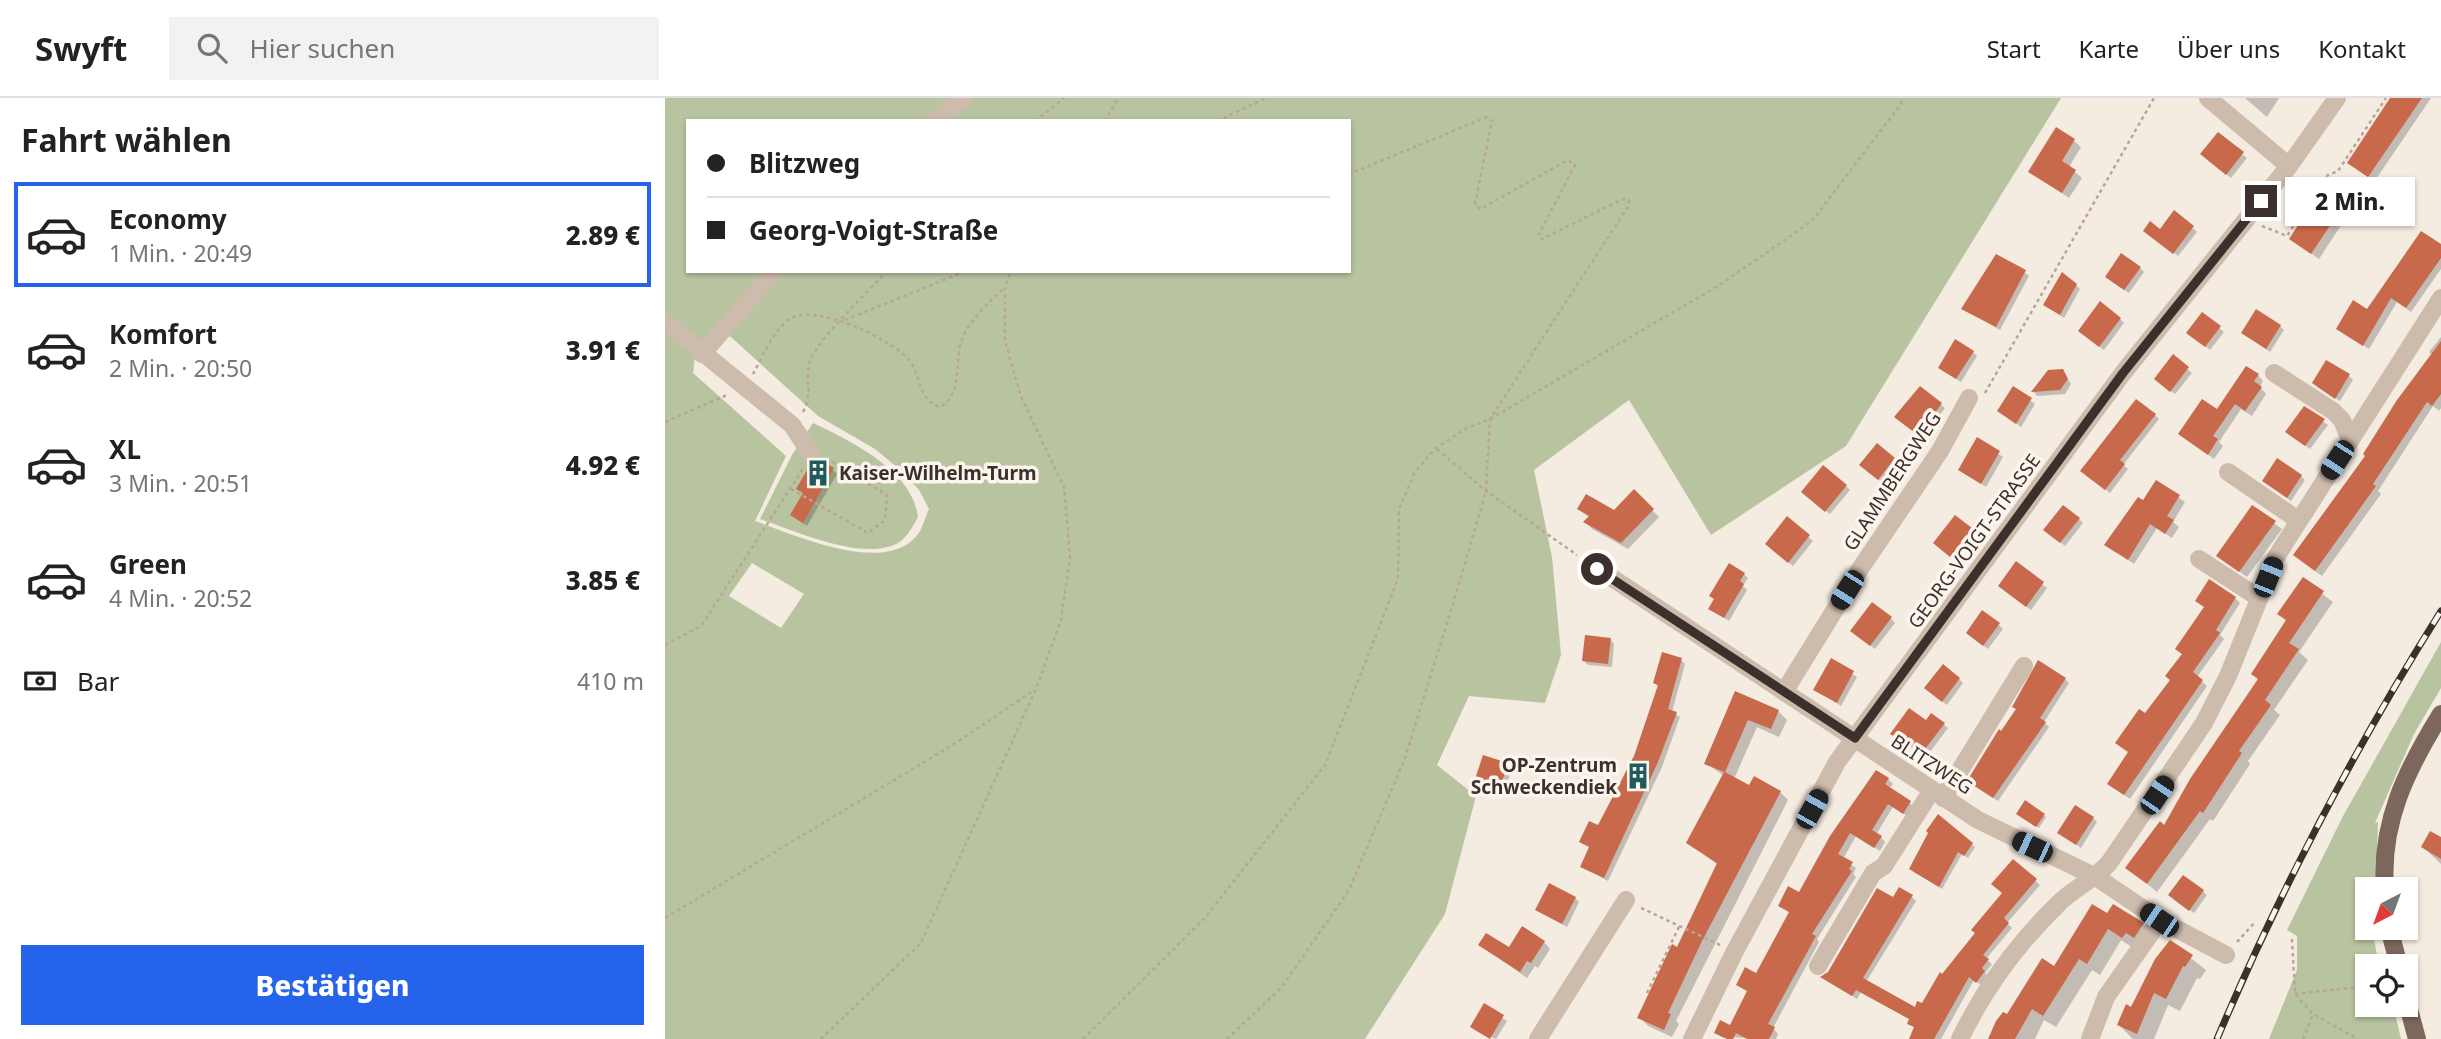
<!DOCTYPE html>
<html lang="de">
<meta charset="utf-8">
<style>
:root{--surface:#fff;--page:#f2f2f2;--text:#222;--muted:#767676;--line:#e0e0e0;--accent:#2563eb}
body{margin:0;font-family:"Noto Sans",sans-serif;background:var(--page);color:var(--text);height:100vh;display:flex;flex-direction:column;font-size:26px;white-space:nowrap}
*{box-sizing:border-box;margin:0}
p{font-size:23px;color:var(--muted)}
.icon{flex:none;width:38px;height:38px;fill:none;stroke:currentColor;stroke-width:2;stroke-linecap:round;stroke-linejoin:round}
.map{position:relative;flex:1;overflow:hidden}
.drawer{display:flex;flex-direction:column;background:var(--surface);width:665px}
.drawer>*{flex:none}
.top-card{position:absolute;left:21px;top:21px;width:665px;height:154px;border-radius:0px;box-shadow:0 2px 5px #0004;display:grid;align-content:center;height:154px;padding:0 21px;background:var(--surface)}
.needle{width:46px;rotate:221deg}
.controls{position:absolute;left:1690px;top:779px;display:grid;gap:14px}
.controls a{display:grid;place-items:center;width:63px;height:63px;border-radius:0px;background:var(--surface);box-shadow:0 2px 5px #0004;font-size:35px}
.end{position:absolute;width:32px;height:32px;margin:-16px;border:9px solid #3b302b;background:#fff;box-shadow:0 0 0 4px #fff}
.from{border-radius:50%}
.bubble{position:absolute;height:49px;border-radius:0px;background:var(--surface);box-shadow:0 2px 5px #0004;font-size:23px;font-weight:800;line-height:49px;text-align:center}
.car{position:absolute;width:21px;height:42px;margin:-21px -10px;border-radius:9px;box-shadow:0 0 5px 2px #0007;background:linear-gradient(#222 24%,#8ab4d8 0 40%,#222 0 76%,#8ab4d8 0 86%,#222 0)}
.top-card b{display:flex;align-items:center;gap:24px;height:66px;font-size:26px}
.top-card b+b{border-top:2px solid var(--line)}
.top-card i{width:18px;height:18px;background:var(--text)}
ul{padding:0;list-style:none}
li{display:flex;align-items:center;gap:21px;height:105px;margin:0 14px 10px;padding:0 7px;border:4px solid transparent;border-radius:0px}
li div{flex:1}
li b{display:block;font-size:26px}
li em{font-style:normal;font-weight:800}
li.active{border-color:var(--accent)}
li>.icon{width:63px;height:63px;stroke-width:1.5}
h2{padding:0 21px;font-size:32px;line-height:84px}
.pay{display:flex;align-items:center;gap:18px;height:77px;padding:0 21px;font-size:26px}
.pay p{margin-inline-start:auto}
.action{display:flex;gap:14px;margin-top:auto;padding:14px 21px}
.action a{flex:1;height:80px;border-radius:0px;background:var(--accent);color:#fff;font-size:28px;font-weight:800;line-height:80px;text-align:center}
header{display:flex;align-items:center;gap:42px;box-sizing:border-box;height:98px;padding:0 35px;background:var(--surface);border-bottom:2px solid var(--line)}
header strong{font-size:33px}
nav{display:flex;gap:38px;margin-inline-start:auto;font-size:24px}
.search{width:490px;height:63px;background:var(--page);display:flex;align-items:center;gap:18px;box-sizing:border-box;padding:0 24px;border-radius:0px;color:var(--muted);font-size:26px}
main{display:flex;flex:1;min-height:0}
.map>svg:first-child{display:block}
</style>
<header>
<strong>Swyft</strong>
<div class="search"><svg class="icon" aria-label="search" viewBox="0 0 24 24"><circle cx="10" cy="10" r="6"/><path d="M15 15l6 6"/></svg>Hier suchen</div>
<nav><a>Start</a><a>Karte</a><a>Über uns</a><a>Kontakt</a></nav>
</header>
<main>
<section class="drawer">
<h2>Fahrt wählen</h2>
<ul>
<li class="active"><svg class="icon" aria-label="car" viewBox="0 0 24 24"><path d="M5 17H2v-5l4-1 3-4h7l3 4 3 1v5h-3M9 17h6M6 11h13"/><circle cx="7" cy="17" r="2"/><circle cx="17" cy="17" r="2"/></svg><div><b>Economy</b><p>1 Min. · 20:49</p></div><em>2.89 €</em></li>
<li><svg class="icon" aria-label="car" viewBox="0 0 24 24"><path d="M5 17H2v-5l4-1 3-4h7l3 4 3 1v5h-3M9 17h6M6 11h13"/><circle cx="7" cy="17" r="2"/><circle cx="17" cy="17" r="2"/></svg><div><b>Komfort</b><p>2 Min. · 20:50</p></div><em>3.91 €</em></li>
<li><svg class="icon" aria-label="car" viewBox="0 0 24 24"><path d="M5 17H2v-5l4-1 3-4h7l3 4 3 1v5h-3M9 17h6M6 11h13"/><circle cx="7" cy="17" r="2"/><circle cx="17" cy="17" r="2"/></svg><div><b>XL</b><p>3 Min. · 20:51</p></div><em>4.92 €</em></li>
<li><svg class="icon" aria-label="car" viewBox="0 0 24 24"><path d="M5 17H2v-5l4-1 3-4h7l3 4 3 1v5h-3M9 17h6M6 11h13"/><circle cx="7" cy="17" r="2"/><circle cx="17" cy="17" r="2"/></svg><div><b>Green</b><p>4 Min. · 20:52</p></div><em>3.85 €</em></li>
</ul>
<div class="pay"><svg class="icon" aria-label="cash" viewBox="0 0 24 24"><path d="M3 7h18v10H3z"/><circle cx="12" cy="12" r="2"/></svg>Bar<p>410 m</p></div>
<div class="action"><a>Bestätigen</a></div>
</section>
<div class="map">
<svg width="1776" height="941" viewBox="0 0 1776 941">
<rect width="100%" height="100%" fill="#f4ebe1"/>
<g fill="#b8c4a0" fill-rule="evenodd">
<path d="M0,0H1396L1181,348L1046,437L964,302L869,372L887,459L896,557L880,605L804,598L772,667L811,698L780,816L700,941H0V233L30,259L28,275L121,358L90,423C129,437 222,479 253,436C258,430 260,419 264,411L254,392L239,375L210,351L153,318L66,239L48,233L36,247L0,215ZM23,23H684V173H23ZM87,465L139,496L116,530L64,498Z"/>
<path d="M148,325C186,343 248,373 253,419C248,428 242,440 233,445C198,464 131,433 95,421L127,357Z"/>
<polygon points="1776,544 1776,590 1749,636 1710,725 1713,724 1711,786 1709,791 1703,791 1703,830 1707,830 1714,868 1703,868 1703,906 1728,907 1736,941 1604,941 1632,872 1632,838 1622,832 1677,720"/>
</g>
<g fill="#0003">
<polygon points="1580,0 1614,0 1602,19"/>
<polygon points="1727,0 1766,0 1709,84 1684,65"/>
<polygon points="1553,37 1582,60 1566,80 1542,60"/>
<polygon points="1409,43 1416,49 1404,69 1417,80 1404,100 1365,74"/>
<polygon points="1685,98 1691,104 1654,161 1626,141"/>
<polygon points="1528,130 1532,134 1513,158 1484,137"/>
<polygon points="1776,149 1776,171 1746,214 1732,204 1704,251 1673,231 1702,213"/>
<polygon points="1475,170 1479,174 1464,195 1446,183"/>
<polygon points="1359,174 1364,178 1335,232 1298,211"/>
<polygon points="1411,187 1415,191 1399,220 1380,207"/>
<polygon points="1538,216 1559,234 1545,252 1528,238"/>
<polygon points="1455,221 1459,225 1439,252 1419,237"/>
<polygon points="1615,228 1619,232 1605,254 1578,235"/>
<polygon points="1776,239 1776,310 1774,313 1768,308 1713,393 1716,396 1657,478 1636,463 1767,257 1764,254"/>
<polygon points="1308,254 1312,258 1296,284 1275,270"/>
<polygon points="1508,259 1527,275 1510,296 1495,285"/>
<polygon points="1397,273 1406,286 1400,296 1372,298 1369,294 1384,274"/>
<polygon points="1593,277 1598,283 1595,289 1601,296 1587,318 1576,311 1554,344 1558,348 1549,361 1515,336 1552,314"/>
<polygon points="1684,278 1688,282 1675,303 1653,289"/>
<polygon points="1348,290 1370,306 1356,329 1334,313"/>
<polygon points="1275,306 1280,310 1259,340 1236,323"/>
<polygon points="1639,310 1663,327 1645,351 1627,338"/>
<polygon points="1490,317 1494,321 1458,367 1463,371 1445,395 1421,377"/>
<polygon points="1313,342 1338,359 1321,389 1295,372"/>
<polygon points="1212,348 1233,366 1218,385 1200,371"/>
<polygon points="168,372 172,376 142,428 131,421 127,417 139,396 133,391"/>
<polygon points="1636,378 1640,382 1626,403 1599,383"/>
<polygon points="1492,384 1520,404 1508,424 1514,429 1507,440 1492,430 1469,466 1442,447 1479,405"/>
<polygon points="1181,388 1185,392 1165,416 1142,398"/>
<polygon points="969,394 994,419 963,451 927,431 920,424 925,420 914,411 949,414"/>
<polygon points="1588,410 1617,431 1582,479 1553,458"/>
<polygon points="1290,419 1310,436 1290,461 1274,449"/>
<polygon points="1122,421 1148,443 1128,468 1106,450"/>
<polygon points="1414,421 1418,425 1400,448 1385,436"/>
<polygon points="1351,466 1382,490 1366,512 1339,492"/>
<polygon points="1079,476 1083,480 1078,488 1082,492 1064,523 1050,514"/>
<polygon points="1638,481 1668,504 1634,554 1643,562 1609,612 1615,617 1583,663 1585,666 1548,723 1545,721 1492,794 1463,770 1500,729 1595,582 1622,524 1615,516"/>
<polygon points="1570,500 1575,505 1555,537 1559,541 1532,579 1542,588 1465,701 1449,690 1480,618 1507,583 1541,510 1532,503"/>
<polygon points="1226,521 1230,525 1210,551 1191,537"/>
<polygon points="1334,527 1338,531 1323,551 1307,539"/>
<polygon points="945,541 949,546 947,569 923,567 919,563"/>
<polygon points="1016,562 1020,566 1007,614 1015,619 997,669 943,783 917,769 926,750 916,744 933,729 971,659 994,590 990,585"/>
<polygon points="1167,563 1192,579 1176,608 1151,592"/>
<polygon points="1294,581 1298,585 1282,607 1265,594"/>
<polygon points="1400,581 1404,585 1379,624 1384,629 1333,703 1308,687 1304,683 1337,635"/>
<polygon points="1071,595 1113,613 1122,622 1114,639 1092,629 1069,681 1085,689 1115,694 1123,702 1011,923 1014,926 1007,939 983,928 975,919 1013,851 1053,767 1023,745 1059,678 1041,665"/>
<polygon points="1261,624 1278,626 1283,630 1262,658 1227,636"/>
<polygon points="819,659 847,671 838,696 811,684"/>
<polygon points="1223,681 1228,686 1224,691 1250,709 1244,719 1228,709 1212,735 1220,744 1215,753 1191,738 1178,761 1191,770 1188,776 1191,779 1152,841 1154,844 1108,930 1113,936 1111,941 1056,939 1051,934 1066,929 1084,894 1073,887 1091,877 1125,815 1115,807 1135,796"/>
<polygon points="1361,705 1381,719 1374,730 1355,717"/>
<polygon points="1428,720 1432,724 1416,750 1399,738"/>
<polygon points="1286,731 1310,749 1303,760 1297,756 1277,791 1249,774"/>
<polygon points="1776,741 1776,766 1758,749"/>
<polygon points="1348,763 1375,787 1342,825 1347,830 1321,861 1327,866 1320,875 1323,878 1316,887 1309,882 1276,941 1250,941 1251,931 1244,925 1246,922 1196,894 1192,901 1162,883 1164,875 1229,802 1247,799 1251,803 1201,884 1250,911 1258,907 1339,795"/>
<polygon points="1538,793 1542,797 1529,815 1509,801"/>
<polygon points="910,800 914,804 902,829 872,812"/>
<polygon points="1443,817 1478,826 1490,839 1470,851 1456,842 1435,877 1427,872 1391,929 1379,922 1370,941 1325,941 1343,918"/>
<polygon points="879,844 885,851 873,870 870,868 862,880 815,847 844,852"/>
<polygon points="1506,845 1541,872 1535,881 1532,880 1515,913 1503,907 1489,941 1468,941 1454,927"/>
<polygon points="820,908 842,923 831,941 811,933"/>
</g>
<g fill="#c8694b">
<polygon points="1725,0 1757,0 1703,79 1682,65"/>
<polygon points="1391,29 1410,41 1397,63 1411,72 1397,95 1363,74"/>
<polygon points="1553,34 1579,54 1561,77 1535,56"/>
<polygon points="1663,81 1686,96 1646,156 1624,141"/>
<polygon points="1509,112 1529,128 1508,156 1478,133 1485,123 1495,131"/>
<polygon points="1756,133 1776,146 1776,160 1741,210 1726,200 1698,248 1671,231 1688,202 1702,211"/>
<polygon points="1456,155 1476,169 1459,192 1440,179"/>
<polygon points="1331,156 1361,172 1331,229 1296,211"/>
<polygon points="1397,174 1412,186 1395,217 1378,207"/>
<polygon points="1435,203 1456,220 1434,249 1413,233"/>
<polygon points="1591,211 1616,227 1601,251 1576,235"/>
<polygon points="1537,214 1556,228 1540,249 1521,235"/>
<polygon points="1290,241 1309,253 1291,281 1273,270"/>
<polygon points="1776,243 1776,296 1767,308 1762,304 1708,386 1711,388 1650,473 1628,457 1700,358 1698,356 1732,302"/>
<polygon points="1508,256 1524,269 1505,294 1489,281"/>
<polygon points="1661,262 1685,276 1670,301 1647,285"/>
<polygon points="1581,268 1594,276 1589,283 1597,289 1580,313 1570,306 1548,338 1553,341 1543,357 1513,336 1537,301 1552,311"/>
<polygon points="1398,271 1403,281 1395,292 1366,294 1383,272"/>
<polygon points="1255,288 1277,305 1254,338 1229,319"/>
<polygon points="1348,288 1367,300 1351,326 1332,313"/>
<polygon points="1471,301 1491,316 1455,362 1460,366 1440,392 1415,373"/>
<polygon points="1639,308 1660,321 1640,348 1620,334"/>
<polygon points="1312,339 1335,353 1316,386 1293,372"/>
<polygon points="1212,345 1230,360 1213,382 1194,367"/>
<polygon points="1612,360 1637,377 1622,400 1597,383"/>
<polygon points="155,362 169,370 138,425 125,417 138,395 131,391 145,367"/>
<polygon points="1158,367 1182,387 1160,414 1136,394"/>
<polygon points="1491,382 1515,397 1502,418 1509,422 1500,436 1485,426 1463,462 1439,447 1473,399 1478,402"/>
<polygon points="969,391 989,411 956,445 918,424 924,418 912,411 921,396 949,412"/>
<polygon points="1398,407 1415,420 1395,445 1378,432"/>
<polygon points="1587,407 1611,423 1574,474 1551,458"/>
<polygon points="1290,417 1307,430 1285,459 1268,445"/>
<polygon points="1122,418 1145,437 1123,465 1100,446"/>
<polygon points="1351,463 1379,484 1361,509 1333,488"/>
<polygon points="1064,465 1080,475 1075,483 1079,486 1059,520 1043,511 1049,501 1044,498"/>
<polygon points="1638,479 1659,493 1624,545 1634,551 1600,602 1606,607 1574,653 1577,655 1538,715 1535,713 1482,786 1460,770 1495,723 1499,727 1525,681 1593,581 1586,576 1621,522 1612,516"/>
<polygon points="1544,481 1571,499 1551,532 1555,535 1528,574 1538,582 1459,697 1442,686 1463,654 1450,645 1474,611 1480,615 1505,582 1500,578 1517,556 1510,551 1539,509 1530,503"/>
<polygon points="1207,504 1227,519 1205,548 1185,533"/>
<polygon points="1317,512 1335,525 1318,548 1301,535"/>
<polygon points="920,537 946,540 943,566 917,563"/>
<polygon points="997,554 1017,560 1003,611 1012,614 993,664 939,780 915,769 924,749 914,744 924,723 933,727 969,658 993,587 988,585"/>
<polygon points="1166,560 1189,573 1172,605 1148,592"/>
<polygon points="1373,562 1401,580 1375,620 1381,624 1328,700 1302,683 1334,631 1336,633 1351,611 1347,609"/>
<polygon points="1278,566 1295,580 1277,604 1259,590"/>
<polygon points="1070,593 1114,612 1106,631 1083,622 1060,674 1084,687 1089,678 1116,693 1037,843 1003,915 1006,916 999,932 972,920 1007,846 1012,849 1052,765 1021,745 1059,674 1039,666"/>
<polygon points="1244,610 1261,622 1266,615 1280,625 1257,655 1225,636"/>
<polygon points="818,657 843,665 834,693 809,684"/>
<polygon points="1211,672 1224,680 1220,686 1246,703 1238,716 1223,706 1207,732 1217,738 1209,750 1185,735 1173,756 1188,764 1184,771 1187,773 1147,836 1151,838 1103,926 1110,929 1104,941 1082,941 1071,935 1068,941 1062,941 1049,935 1055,922 1065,927 1082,893 1071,887 1080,869 1091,875 1124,814 1113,808 1123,788 1134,794 1165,738"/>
<polygon points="1360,702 1380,716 1371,729 1351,716"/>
<polygon points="1410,707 1429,719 1411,747 1392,735"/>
<polygon points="1273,716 1308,745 1299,758 1293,754 1274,789 1244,771 1263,735 1261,733"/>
<polygon points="1765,733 1776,739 1776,761 1756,749"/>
<polygon points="1348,761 1372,781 1339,820 1344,825 1318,857 1324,861 1317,870 1320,873 1311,885 1304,879 1269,941 1244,941 1249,929 1242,926 1244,921 1191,892 1187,898 1155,879 1163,874 1212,790 1228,799 1234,789 1248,797 1198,880 1250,909 1252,903 1257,905 1275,874 1277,876 1310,835 1306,832 1337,795 1326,786"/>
<polygon points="1518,777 1539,792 1524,813 1503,797"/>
<polygon points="884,785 911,799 897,826 870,812"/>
<polygon points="1427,806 1442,815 1448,806 1479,825 1469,840 1461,835 1457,840 1443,831 1422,866 1414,861 1378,918 1367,911 1350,941 1323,941 1331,923 1338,914 1342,916 1377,860 1389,868"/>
<polygon points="857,828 880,843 866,865 862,863 855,874 813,847 821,835 844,849"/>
<polygon points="1505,842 1528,857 1520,869 1518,868 1501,901 1489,895 1472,936 1452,927 1461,906 1466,909 1490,861"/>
<polygon points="819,905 839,917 825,941 805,929"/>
</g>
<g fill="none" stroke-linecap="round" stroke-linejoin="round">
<g stroke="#b9a596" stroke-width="2.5" stroke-dasharray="3.5 3.5" stroke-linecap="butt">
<polyline points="370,23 399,0"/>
<polyline points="439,23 454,0"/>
<polyline points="552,23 601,0"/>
<polyline points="1597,128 1622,138 1663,77 1673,73 1721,0"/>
<polyline points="180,222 301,173"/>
<path d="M88,276C97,260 107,234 123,222C147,203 227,241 244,262C257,278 253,303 275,309C297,298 290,265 296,244C304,221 324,205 340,189"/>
<polyline points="1320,295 1489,0"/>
<path d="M138,314C149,294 138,279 146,261C154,240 205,192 222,173"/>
<polyline points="0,324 62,297"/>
<polyline points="772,351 821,393 912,457"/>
<polyline points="126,391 203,435 220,422 222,397 161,360"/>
<polyline points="0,547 36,528 138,371"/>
<polyline points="976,810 1055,847"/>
<polyline points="0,820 286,648 368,593"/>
<polyline points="1627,841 1630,896 1648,916 1693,941"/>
<polyline points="1572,844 1590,824"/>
<polyline points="982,895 1014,829"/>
<polyline points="1630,896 1703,888"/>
<polyline points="156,941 256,845 371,591 396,522 405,460 399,389 356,299 340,243 340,189 346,173"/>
<polyline points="418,941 540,820 660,667 733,481 734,411 750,374 771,350 800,331 825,321 1053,188 1147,123 1236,6 1238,0"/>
<polyline points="562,941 617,889 684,792 740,660 791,496 821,393 825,321 964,107 964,102 958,101 877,141 873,138 910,67 903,62 815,111 810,106 827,23 822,19 684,76"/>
<polyline points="1638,941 1648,916"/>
</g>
<g stroke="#cdbbac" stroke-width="18">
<polyline points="1543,0 1624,68"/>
<polyline points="269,23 299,0"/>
<polyline points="0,224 127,327 146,356"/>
<polyline points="37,256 109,173"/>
<polyline points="1609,275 1668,313 1677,322 1685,342"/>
<polyline points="1563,374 1633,422"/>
<polyline points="1534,461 1594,500"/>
<polyline points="926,466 1313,722 1431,779 1495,822 1561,857"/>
<polyline points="1119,594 1195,471 1275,353 1304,300"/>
<polyline points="1278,700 1359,568"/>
<polyline points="1153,868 1208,775 1219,768 1267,692"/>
<polyline points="873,941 961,802"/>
<polyline points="1027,941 1070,853 1172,664 1458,275 1624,68 1672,0"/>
<path d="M1295,941C1319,891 1354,844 1393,806C1409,790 1429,782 1444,765L1539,625L1563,578L1611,459L1776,200"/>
<polyline points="1425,941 1441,899 1495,822"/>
</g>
<g stroke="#7d675c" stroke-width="18">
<path d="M1720,791C1715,724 1742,671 1776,616"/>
<polyline points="1724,830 1734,868"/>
<polyline points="1741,900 1752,941"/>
</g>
<g stroke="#3b302b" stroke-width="7">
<path id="rail" d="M1552,941C1615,792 1690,650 1776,513"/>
</g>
<use href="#rail" stroke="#fbf5ee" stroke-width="4.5" stroke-dasharray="13" stroke-linecap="butt"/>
</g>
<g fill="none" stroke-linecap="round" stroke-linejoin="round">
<polyline stroke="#3b302b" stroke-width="9" points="932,471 1190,640 1458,275 1596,103"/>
</g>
<defs>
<g id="building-bare" transform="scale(2.1)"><path d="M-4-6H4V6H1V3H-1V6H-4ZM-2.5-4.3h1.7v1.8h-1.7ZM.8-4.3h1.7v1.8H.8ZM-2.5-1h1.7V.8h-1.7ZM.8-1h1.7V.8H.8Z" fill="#1f5a5e" stroke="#fbf5ee" stroke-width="2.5" paint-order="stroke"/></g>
</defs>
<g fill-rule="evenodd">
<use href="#building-bare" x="153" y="375"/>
<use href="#building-bare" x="973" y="678"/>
</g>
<g text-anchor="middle" stroke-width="7" stroke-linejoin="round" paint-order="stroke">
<g font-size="19" font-weight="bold" fill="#3b302b" stroke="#fbf5ee" text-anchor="start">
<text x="174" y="382">Kaiser-Wilhelm-Turm</text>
<text x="952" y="674" text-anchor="end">OP-Zentrum<tspan x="952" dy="22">Schweckendiek</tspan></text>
</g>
<g font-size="19" fill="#3b302b" stroke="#fbf5ee">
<text transform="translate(1227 383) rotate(-57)" y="7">GLAMMBERGWEG</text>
<text transform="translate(1309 443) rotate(-54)" y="7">GEORG-VOIGT-STRASSE</text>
<text transform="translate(1267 666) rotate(33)" y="7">BLITZWEG</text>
</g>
</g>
</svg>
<div class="controls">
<a><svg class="needle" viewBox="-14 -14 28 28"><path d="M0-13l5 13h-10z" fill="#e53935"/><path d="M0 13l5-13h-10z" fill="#767676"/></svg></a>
<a><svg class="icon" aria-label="locate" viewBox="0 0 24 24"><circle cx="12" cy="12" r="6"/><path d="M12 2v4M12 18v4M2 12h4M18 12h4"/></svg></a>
</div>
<i class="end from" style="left:932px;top:471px"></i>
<i class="end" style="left:1596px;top:103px"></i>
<div class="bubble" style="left:1620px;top:79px;width:130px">2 Min.</div>
<i class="car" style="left:1672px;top:362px;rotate:213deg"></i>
<i class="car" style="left:1603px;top:479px;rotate:22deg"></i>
<i class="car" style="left:1182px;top:492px;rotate:212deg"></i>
<i class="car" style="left:1492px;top:697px;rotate:34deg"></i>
<i class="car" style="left:1147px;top:711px;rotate:29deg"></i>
<i class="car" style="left:1367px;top:749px;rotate:295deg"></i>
<i class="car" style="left:1494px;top:822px;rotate:304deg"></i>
<div class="top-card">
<b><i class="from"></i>Blitzweg</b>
<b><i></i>Georg-Voigt-Straße</b>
</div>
</div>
</main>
